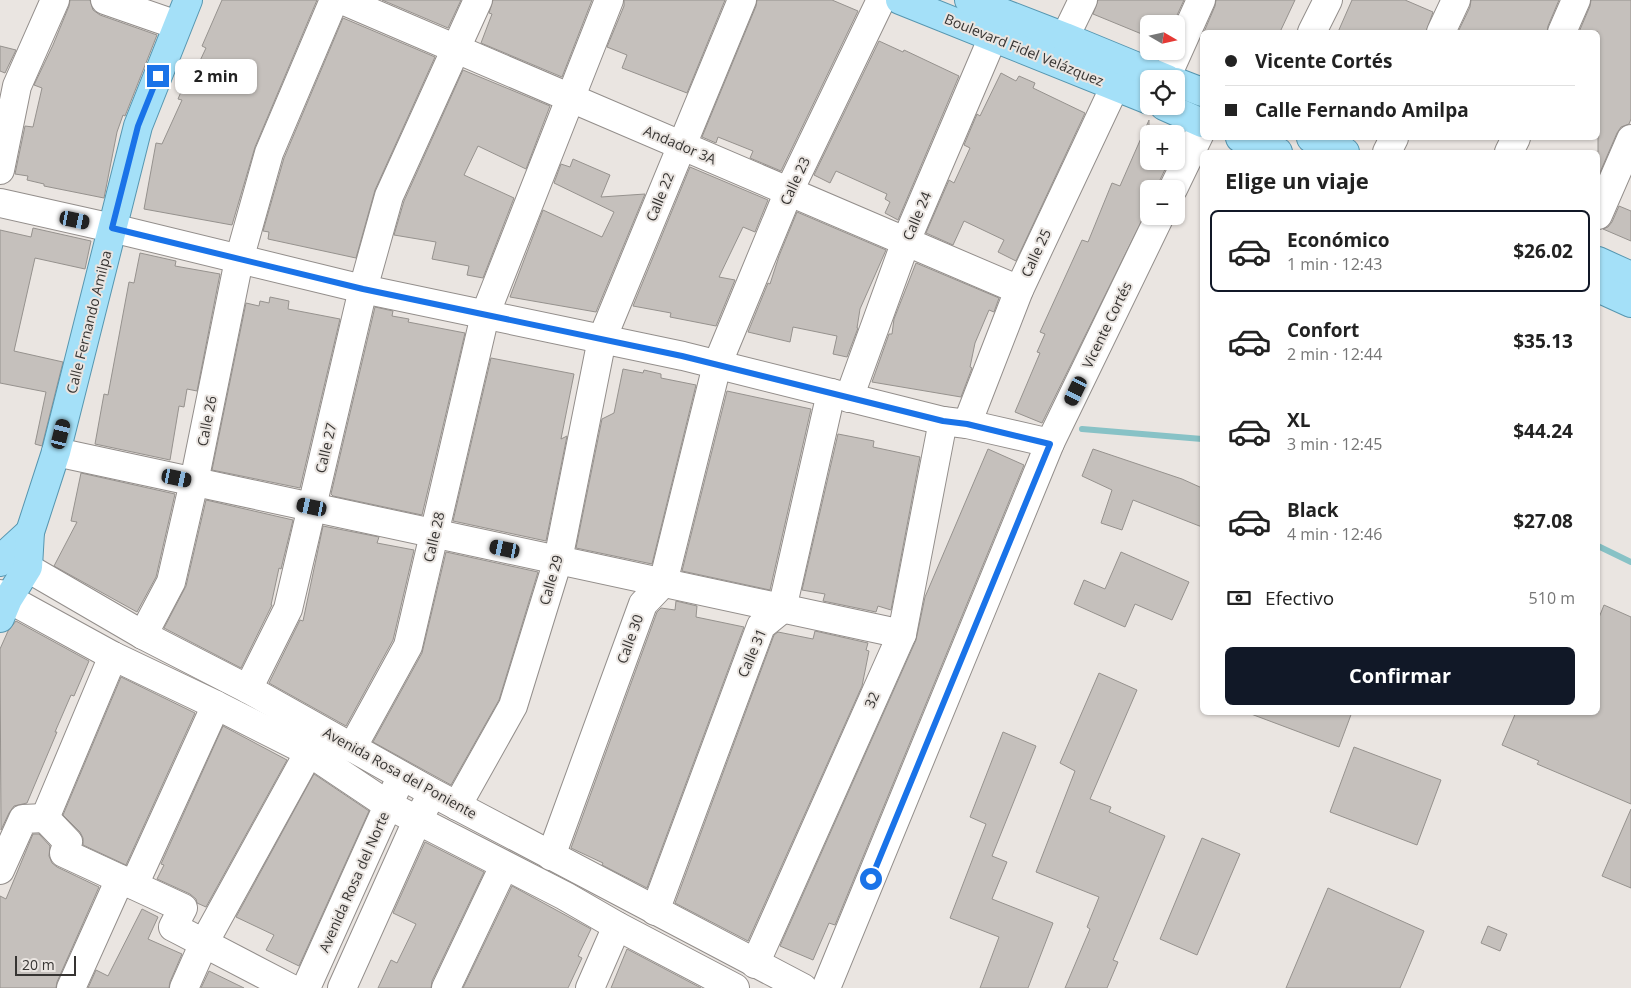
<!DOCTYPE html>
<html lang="es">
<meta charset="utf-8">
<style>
:root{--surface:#fff;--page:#f2f2f2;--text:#222;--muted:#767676;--line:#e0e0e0;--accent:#111827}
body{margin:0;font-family:"Open Sans",sans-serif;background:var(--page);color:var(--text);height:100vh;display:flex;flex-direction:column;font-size:19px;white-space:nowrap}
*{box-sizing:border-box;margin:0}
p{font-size:16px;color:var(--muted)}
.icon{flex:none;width:28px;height:28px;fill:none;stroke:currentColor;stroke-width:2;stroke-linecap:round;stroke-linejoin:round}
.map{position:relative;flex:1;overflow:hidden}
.details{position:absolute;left:1200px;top:150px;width:400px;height:565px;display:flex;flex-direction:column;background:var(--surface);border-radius:8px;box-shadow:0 1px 4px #0004}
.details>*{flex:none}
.hud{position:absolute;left:1200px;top:30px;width:400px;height:110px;border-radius:8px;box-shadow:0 1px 4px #0004;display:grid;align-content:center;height:110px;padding:0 25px;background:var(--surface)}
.needle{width:32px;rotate:99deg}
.fabs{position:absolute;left:1140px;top:15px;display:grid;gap:10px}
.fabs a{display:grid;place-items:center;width:45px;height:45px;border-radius:8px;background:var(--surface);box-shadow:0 1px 4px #0004;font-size:25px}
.scale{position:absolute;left:15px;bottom:12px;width:61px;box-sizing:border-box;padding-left:5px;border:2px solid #363432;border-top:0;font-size:14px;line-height:18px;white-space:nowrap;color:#363432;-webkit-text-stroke:4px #eae5e1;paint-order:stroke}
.end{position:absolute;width:22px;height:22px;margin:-11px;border:6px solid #1a73e8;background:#fff;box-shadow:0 0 0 2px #fff}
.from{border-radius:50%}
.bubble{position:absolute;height:35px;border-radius:8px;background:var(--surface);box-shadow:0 1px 4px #0004;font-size:16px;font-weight:700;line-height:35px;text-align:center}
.car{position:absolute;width:15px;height:30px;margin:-15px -8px;border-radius:6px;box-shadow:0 0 4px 1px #0007;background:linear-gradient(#222 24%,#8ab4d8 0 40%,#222 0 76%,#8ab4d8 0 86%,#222 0)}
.hud b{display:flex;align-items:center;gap:18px;height:48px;font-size:19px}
.hud b+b{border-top:1px solid var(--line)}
.hud i{width:12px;height:12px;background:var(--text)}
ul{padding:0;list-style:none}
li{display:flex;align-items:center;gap:15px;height:82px;margin:0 10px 8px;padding:0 15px;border:2px solid transparent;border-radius:8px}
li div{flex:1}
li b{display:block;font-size:19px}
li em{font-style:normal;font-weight:700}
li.active{border-color:var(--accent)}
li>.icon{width:45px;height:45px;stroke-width:1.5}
h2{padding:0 25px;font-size:22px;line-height:60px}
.pay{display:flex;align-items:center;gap:12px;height:55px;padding:0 25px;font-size:19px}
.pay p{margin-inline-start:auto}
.action{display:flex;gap:10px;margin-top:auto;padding:10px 25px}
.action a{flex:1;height:58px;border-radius:8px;background:var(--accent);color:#fff;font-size:20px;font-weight:700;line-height:58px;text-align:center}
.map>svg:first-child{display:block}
</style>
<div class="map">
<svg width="1631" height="988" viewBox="0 0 1631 988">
<rect width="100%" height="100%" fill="#eae5e1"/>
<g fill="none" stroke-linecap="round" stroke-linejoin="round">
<g stroke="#88c2c6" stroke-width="6">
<polyline points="1082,429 1202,439"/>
<polyline points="1598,546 1631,562"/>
</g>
</g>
<g fill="#c5c0bc" stroke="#96928e">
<polygon points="70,0 90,0 93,10 100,15 157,35 125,116 123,115 117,132 104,198 44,186 44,184 27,180 28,176 15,174 25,126 33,127 42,88 34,85 53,45 69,6"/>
<polygon points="222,0 317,0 255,147 232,225 144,209 156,143 162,144 182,100 178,99 186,80 190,82 206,48 202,46"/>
<polygon points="382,0 461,0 448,28"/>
<polygon points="493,0 592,0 562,77 481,43 492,14 489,13"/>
<polygon points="624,0 725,0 687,93 622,68 627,55 607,47 624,6"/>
<polygon points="757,0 832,0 858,11 781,171 750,158 753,151 718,137 716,143 702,137 756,6"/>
<polygon points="1098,0 1184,0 1173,24 1149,23 1149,37 1093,14"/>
<polygon points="1216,0 1295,0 1280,32 1204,32 1215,6"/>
<polygon points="1352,0 1405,0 1433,12 1426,32 1338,32"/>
<polygon points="1471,0 1559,0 1548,26 1547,32 1458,32 1470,7"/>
<polygon points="1591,0 1631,0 1631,119 1629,124 1621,127 1617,133 1598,177 1598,32 1579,32 1590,6"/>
<polygon points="343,18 435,57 375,190 356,258 268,239 269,232 263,231 284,158"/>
<polygon points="879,41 903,52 904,50 959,76 898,220 885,213 890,202 885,199 887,194 836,171 830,183 814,175"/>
<polygon points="0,46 16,50 5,73 0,71"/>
<polygon points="463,70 550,106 526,169 478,146 464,175 514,198 483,278 467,275 469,266 432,259 436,242 394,235 404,201"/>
<polygon points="1001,73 1016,81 1019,76 1035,83 1033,88 1085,113 1016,261 998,252 1004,240 964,221 953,245 926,233 949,180 954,183 970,148 964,145 977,114 980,116"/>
<polygon points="1149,120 1149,161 1169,161 1159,182 1158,189 1149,189 1149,206 1042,423 1015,412 1040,353 1037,352 1045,334 1040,332 1082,240 1088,242 1112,183 1120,186"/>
<polygon points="573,159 610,175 601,197 645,194 596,312 510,297 543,210 602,237 614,212 554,183 561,164 570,167"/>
<polygon points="690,167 768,200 755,232 743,227 719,277 735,280 716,326 670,317 671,313 633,306"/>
<polygon points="1619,206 1631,211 1631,241 1603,229 1608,227 1612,222"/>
<polygon points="797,212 886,250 860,309 857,328 858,328 847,357 833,354 837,336 793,327 790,342 748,332 768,283 770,284 779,256"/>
<polygon points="33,228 91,241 85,269 35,258 14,351 63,362 42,446 35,444 46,392 0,383 0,230 31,237"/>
<polygon points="140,253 176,261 175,266 220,274 197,391 187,389 184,407 179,406 170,460 95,444 104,394 108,395 129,282 134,283"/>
<polygon points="916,263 999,298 994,312 989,310 975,343 970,367 972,368 961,397 872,382 889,334 892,334 894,319"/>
<polygon points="270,297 289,301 288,309 340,319 300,488 212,470 246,303 259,306 260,301 269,303"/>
<polygon points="375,307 393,311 392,316 409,319 408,322 465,333 422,515 333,496 331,494"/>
<polygon points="491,358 574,374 561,439 567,436 546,541 453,521"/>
<polygon points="623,369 643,373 644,370 661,374 661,378 696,385 652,564 576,548 602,419 614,413"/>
<polygon points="727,391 811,409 770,590 682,571"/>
<polygon points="838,434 874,441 873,447 920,457 891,610 878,606 876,612 823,601 825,594 802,590"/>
<polygon points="988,449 1024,465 835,925 829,923 813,960 780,946 916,640 925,597"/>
<polygon points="1093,449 1182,479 1202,488 1202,527 1133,500 1122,530 1101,523 1112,490 1082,476"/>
<polygon points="81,473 175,494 156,577 137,612 54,566 77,522 71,521"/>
<polygon points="206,500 293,520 281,569 279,568 271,605 272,605 241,668 164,628 186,586"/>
<polygon points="323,526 379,537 377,543 414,550 393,640 346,726 269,683 300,620 303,621"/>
<polygon points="446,552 538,572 499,700 451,785 373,742 422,653"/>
<polygon points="1121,552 1189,582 1172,620 1135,604 1125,627 1074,604 1084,580 1105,589"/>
<polygon points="676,601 697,606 696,617 744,627 647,888 602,865 603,863 571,848 657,612 661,608 675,610"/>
<polygon points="1604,605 1631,617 1631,804 1537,764 1539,761 1502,745 1516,712 1598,712 1598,620"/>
<polygon points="16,621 89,661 74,696 71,695 55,732 57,732 27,803 14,806 9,813 1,830 0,649 8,631"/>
<polygon points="815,631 868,643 866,650 869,651 862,686 748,941 675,903 774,635 778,632 813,639"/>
<polygon points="1099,673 1137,690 1090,799 1111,807 1109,812 1165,836 1113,960 1118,962 1107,988 1065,988 1090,929 1087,927 1099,897 1036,872 1075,771 1060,763"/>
<polygon points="121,677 195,713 126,865 83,845 83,838 80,832 63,815"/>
<polygon points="1251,712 1352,712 1339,747 1251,714"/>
<polygon points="223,726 287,760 206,907 197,903 196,899 190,894 157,879 164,865 161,864"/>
<polygon points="1003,732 1036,746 992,856 1007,862 992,899 1053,923 1028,988 980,988 999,937 950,918 986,824 970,817"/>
<polygon points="1354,747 1441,780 1417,845 1330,812"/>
<polygon points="314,774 369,811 299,966 266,950 274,935 236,917"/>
<polygon points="1631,809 1631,888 1602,876"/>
<polygon points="33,834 39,834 50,846 49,856 52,863 57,867 99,887 57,982 56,988 0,988 0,896 6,899"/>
<polygon points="1202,838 1240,854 1197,955 1160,939"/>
<polygon points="425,842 484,872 432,981 431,988 378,988 391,960 397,963 416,924 393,913"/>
<polygon points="512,886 591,929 578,956 582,958 568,988 463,988"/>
<polygon points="1328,888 1424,931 1400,988 1286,988"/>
<polygon points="142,909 158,917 148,939 182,954 170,982 169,988 88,988 96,970 108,976"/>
<polygon points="1488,926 1507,934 1500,951 1481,943"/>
<polygon points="627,949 701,988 611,988"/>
<polygon points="209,971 244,988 201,988"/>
</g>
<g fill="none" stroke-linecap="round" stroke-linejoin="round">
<g stroke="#938e8b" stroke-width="30">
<g id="minor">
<polyline points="105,0 177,25"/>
<polyline points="342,0 1019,290"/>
<polyline points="1312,32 1328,0"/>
<polyline points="1441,32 1456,0"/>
<polyline points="1562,32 1576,0"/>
<polyline points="1065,37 1083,0"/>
<polyline points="1166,78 1201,0"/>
<polyline points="1387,152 1394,138"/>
<polyline points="1509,152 1516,138"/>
<polyline points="0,170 17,86 55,0"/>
<polyline points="1173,189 1202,129"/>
<polyline points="0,203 112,228 363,289 683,356 943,421 967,424 1050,443"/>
<polyline points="1598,215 1631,139"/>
<polyline points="849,398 906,241 993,37"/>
<polyline points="967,424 1019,290 1115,86"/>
<polyline points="56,452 902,634"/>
<polyline points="7,556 143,635 248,689 433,793 803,988"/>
<polyline points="0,594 113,656 216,705 309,752 388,805 565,896 617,926 735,988"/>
<polyline points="143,635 171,582 194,482 239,260 269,153 334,0"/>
<polyline points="248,689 288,609 363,289 389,196 478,0"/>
<polyline points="352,748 408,646 485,315 609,0"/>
<polyline points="457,806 513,706 558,560 602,339 742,0"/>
<polyline points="45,818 68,842 64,853 183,908 173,927 290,988"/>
<polyline points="45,818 113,656"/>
<polyline points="551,856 643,604 663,583 717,365 789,191 881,0"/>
<polyline points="0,870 23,819 45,818"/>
<polyline points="134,885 216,705"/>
<polyline points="655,911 761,626 782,609 831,393"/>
<polyline points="755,964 902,634 943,421"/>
<polyline points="71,988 120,879"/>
<polyline points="184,988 204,943 309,752"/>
<polyline points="306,988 396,788"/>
<polyline points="342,988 417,821 426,805"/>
<polyline points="446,988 504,866"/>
<polyline points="590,988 617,926"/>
<polyline points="826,988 1050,443 1160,216"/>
</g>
</g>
<g stroke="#5696b0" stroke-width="30">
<g id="major">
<polyline points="900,0 1149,100"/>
<polyline points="969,0 1065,37 1167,79"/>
<polyline points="1176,82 1202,92"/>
<polyline points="1164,106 1202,123"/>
<polyline points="1240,138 1278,152"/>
<polyline points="1311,138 1345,152"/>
<polyline points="1598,261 1631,276"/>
<polyline points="1598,288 1631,303"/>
<polyline points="0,562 5,555 30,532"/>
<polyline points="0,618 8,599 28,567 30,532 56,452 138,126 188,0"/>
</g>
</g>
<use href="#minor" stroke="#fff" stroke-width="28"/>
<use href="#major" stroke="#a4e0f8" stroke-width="28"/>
</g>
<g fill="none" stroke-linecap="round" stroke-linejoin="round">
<polyline stroke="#1a73e8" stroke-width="6" points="158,76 138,126 112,228 363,289 682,356 943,421 967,424 1050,444 871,879"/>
</g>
<g text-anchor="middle" stroke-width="4" stroke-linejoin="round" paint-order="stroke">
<g font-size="14" fill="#363432" stroke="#eae5e1">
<text transform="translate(1024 50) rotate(22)" y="5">Boulevard Fidel Velázquez</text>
<text transform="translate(680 145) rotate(23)" y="5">Andador 3A</text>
<text transform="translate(795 181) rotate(-65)" y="5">Calle 23</text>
<text transform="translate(660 197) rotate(-68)" y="5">Calle 22</text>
<text transform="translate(917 216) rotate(-67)" y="5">Calle 24</text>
<text transform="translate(1036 253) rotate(-65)" y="5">Calle 25</text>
<text transform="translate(89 322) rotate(-76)" y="5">Calle Fernando Amilpa</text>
<text transform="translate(1107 325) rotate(-64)" y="5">Vicente Cortés</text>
<text transform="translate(207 421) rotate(-79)" y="5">Calle 26</text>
<text transform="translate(326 448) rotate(-77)" y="5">Calle 27</text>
<text transform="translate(434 537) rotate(-77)" y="5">Calle 28</text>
<text transform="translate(551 580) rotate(-74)" y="5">Calle 29</text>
<text transform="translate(630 639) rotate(-70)" y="5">Calle 30</text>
<text transform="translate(752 653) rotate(-67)" y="5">Calle 31</text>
<text transform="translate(872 700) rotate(-66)" y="5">32</text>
<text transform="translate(400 773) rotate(29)" y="5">Avenida Rosa del Poniente</text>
<text transform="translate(354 882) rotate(-66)" y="5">Avenida Rosa del Norte</text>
</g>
</g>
</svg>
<div class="fabs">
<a><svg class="needle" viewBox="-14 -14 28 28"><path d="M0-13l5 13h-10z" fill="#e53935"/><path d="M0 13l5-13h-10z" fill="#767676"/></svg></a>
<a><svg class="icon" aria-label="locate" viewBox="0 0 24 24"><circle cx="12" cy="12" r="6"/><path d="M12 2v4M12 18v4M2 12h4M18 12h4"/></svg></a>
<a>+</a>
<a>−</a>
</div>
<div class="scale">20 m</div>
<i class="end from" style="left:871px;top:879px"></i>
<i class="end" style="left:158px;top:76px"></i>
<div class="bubble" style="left:175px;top:59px;width:82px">2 min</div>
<i class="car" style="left:75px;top:220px;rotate:102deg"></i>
<i class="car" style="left:1076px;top:391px;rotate:206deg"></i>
<i class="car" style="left:61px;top:434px;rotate:14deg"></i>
<i class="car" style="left:177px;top:478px;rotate:102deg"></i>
<i class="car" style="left:312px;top:507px;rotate:282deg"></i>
<i class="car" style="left:505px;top:549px;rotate:282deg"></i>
<div class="hud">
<b><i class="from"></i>Vicente Cortés</b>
<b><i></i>Calle Fernando Amilpa</b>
</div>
<section class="details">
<h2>Elige un viaje</h2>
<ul>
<li class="active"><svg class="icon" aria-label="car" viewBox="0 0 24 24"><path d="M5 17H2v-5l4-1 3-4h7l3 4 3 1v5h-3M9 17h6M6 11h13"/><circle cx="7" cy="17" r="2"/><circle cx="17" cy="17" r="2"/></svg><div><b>Económico</b><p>1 min · 12:43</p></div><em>$26.02</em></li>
<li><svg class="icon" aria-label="car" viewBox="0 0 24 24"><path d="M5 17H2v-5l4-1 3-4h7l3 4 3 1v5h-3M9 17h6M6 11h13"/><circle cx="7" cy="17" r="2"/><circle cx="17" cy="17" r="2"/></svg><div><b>Confort</b><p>2 min · 12:44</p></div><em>$35.13</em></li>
<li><svg class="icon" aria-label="car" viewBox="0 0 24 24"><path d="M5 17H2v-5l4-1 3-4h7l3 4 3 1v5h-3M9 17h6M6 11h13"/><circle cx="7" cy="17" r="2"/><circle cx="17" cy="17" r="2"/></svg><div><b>XL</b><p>3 min · 12:45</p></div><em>$44.24</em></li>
<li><svg class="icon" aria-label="car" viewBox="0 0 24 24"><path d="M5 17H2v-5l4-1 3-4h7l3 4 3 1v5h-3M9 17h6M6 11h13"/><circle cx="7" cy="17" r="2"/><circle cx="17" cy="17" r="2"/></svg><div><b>Black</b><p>4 min · 12:46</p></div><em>$27.08</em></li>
</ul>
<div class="pay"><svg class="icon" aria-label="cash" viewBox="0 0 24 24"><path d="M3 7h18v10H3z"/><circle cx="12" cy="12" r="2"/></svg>Efectivo<p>510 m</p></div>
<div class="action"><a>Confirmar</a></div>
</section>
</div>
